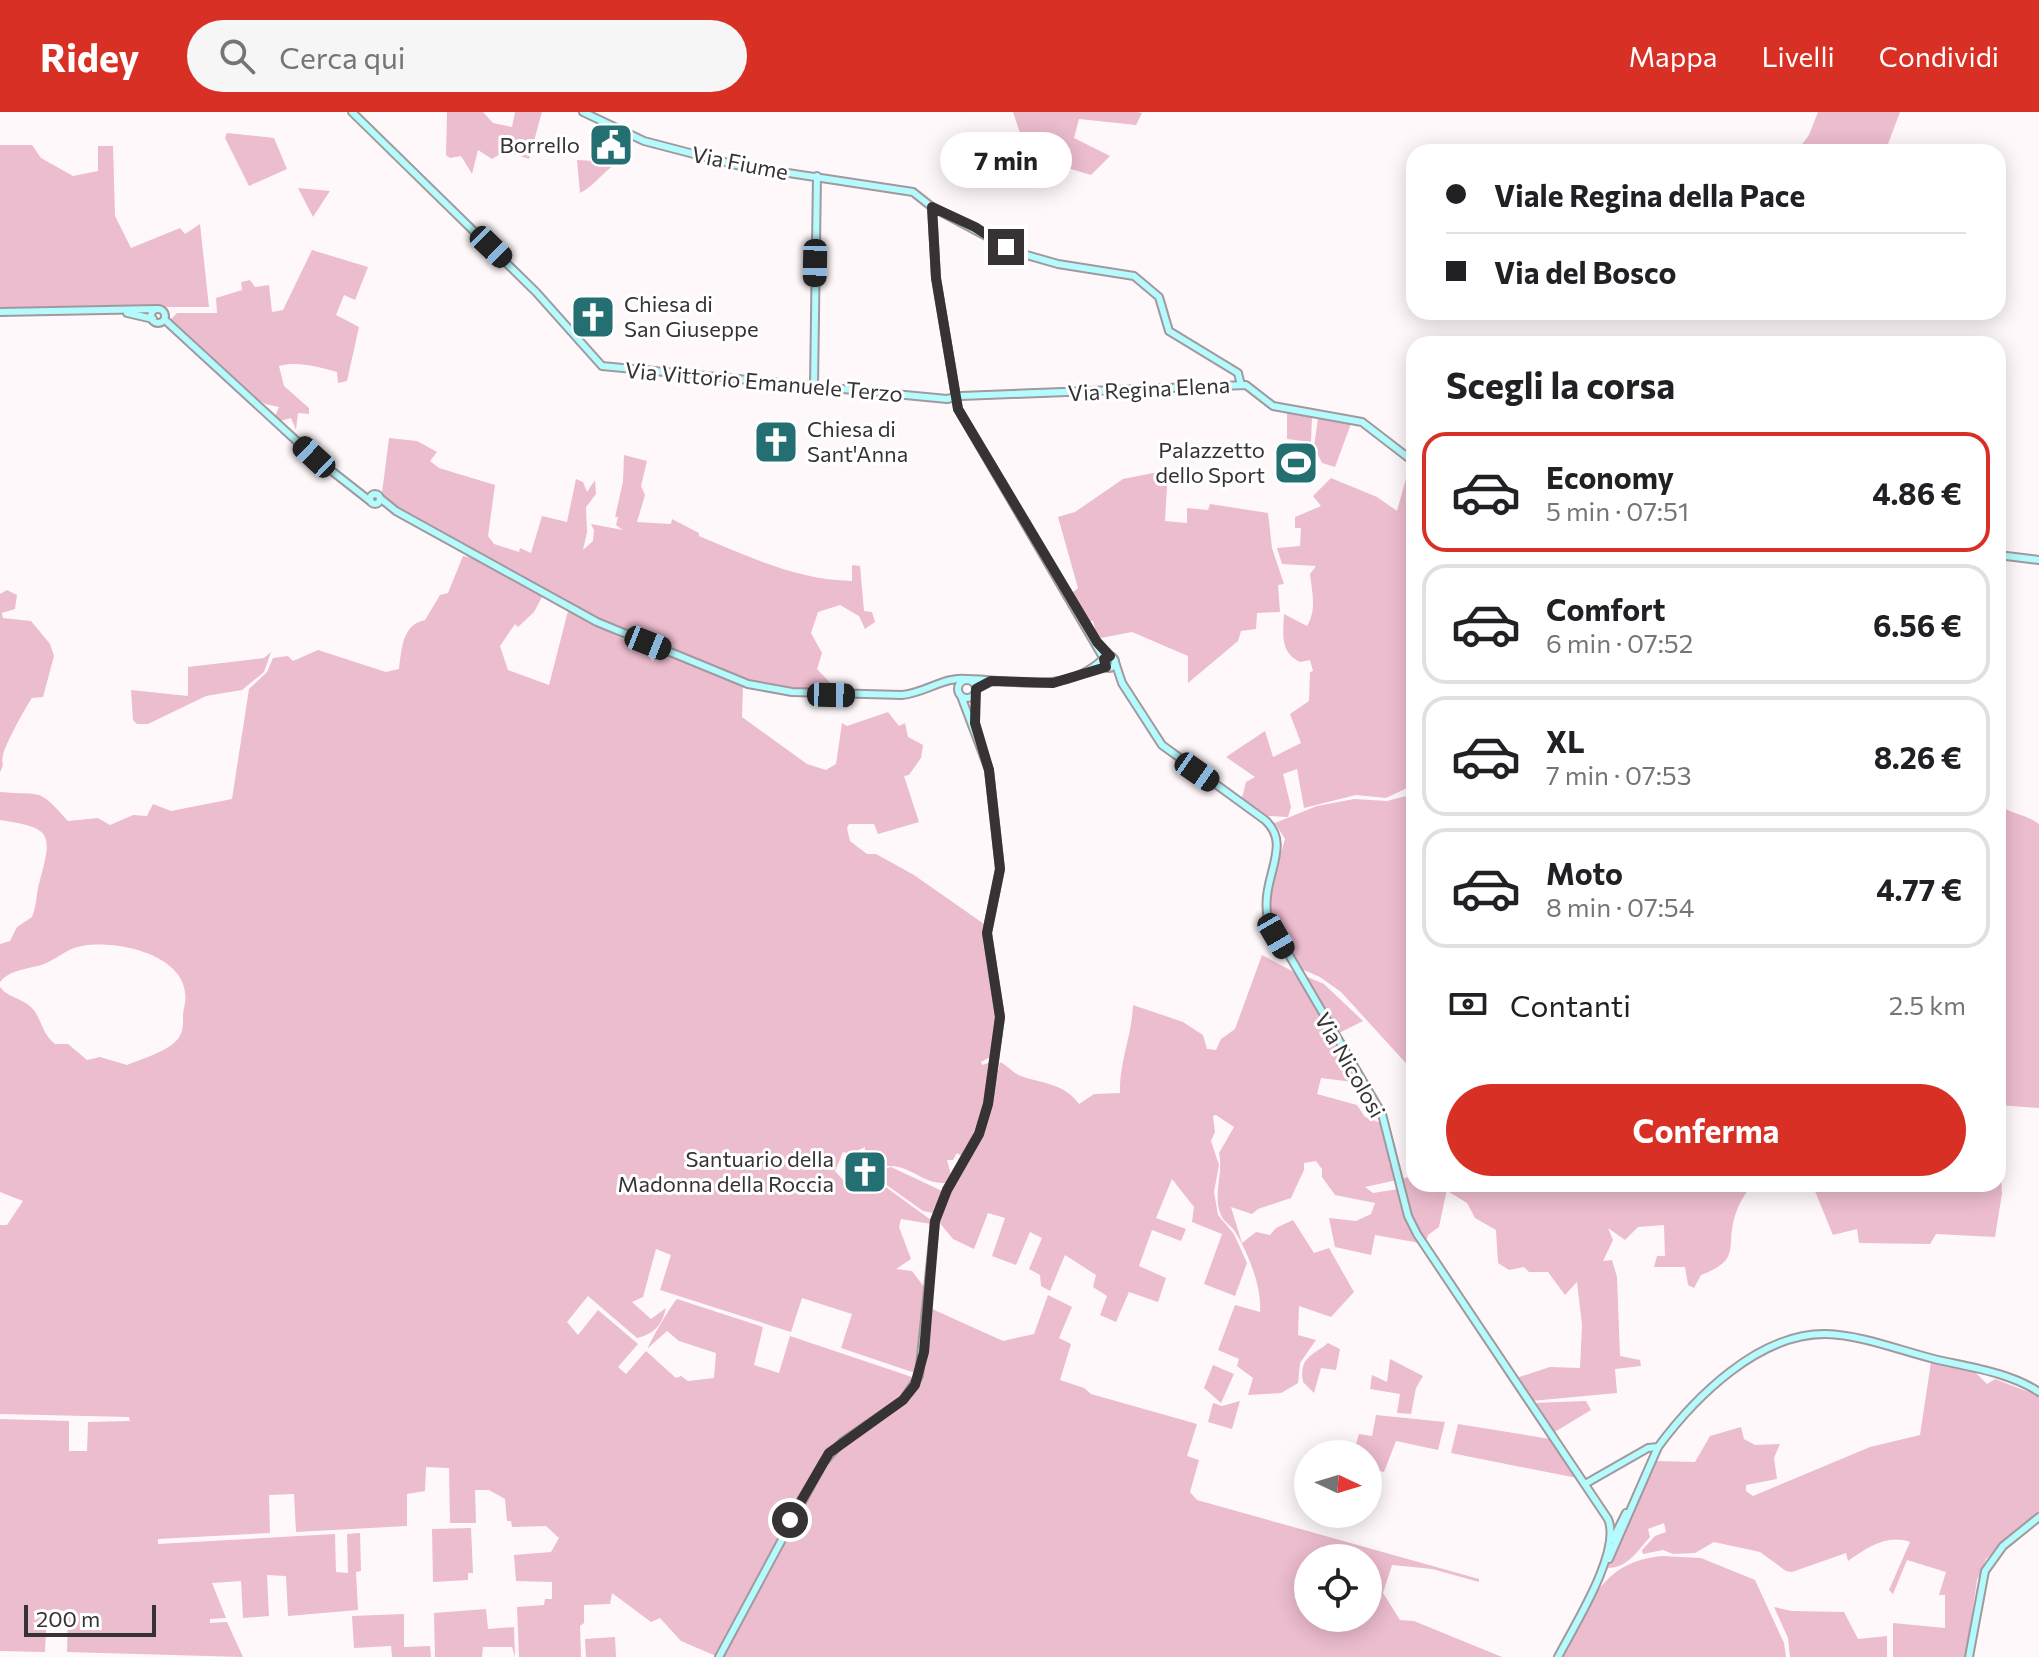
<!DOCTYPE html>
<html lang="it">
<meta charset="utf-8">
<style>
:root{--surface:#fff;--page:#f6f6f6;--text:#202124;--muted:#757577;--line:#e0e0e0;--accent:#d93025}
body{margin:0;font-family:Commissioner,sans-serif;background:var(--page);color:var(--text);height:100vh;display:flex;flex-direction:column;font-size:30px;white-space:nowrap}
*{box-sizing:border-box;margin:0}
p{font-size:26px;color:var(--muted)}
.icon{flex:none;width:44px;height:44px;fill:none;stroke:currentColor;stroke-width:2;stroke-linecap:round;stroke-linejoin:round}
.map{position:relative;flex:1;overflow:hidden}
.details{position:absolute;left:1406px;top:224px;width:600px;height:856px;display:flex;flex-direction:column;background:var(--surface);border-radius:24px;box-shadow:0 4px 20px #0003}
.details>*{flex:none}
.hud{position:absolute;left:1406px;top:32px;width:600px;height:176px;border-radius:24px;box-shadow:0 4px 20px #0003;display:grid;align-content:center;height:176px;padding:0 40px;background:var(--surface)}
.needle{width:52px;rotate:94deg}
.buttons{position:absolute;left:1294px;top:1328px;display:grid;gap:16px}
.buttons a{display:grid;place-items:center;width:88px;height:88px;border-radius:50%;background:var(--surface);box-shadow:0 4px 20px #0003;font-size:40px}
.scale{position:absolute;left:24px;bottom:20px;width:132px;box-sizing:border-box;padding-left:8px;border:4px solid #373334;border-top:0;font-size:22px;line-height:28px;white-space:nowrap;color:#373334;-webkit-text-stroke:6px #fff;paint-order:stroke}
.end{position:absolute;width:36px;height:36px;margin:-18px;border:10px solid #373334;background:#fff;box-shadow:0 0 0 4px #fff}
.from{border-radius:50%}
.bubble{position:absolute;height:56px;border-radius:28px;background:var(--surface);box-shadow:0 4px 20px #0003;font-size:26px;font-weight:700;line-height:56px;text-align:center}
.car{position:absolute;width:24px;height:48px;margin:-24px -12px;border-radius:10px;box-shadow:0 0 6px 2px #0007;background:linear-gradient(#222 24%,#8ab4d8 0 40%,#222 0 76%,#8ab4d8 0 86%,#222 0)}
.hud b{display:flex;align-items:center;gap:28px;height:76px;font-size:30px}
.hud b+b{border-top:2px solid var(--line)}
.hud i{width:20px;height:20px;background:var(--text)}
ul{padding:0;list-style:none}
li{display:flex;align-items:center;gap:24px;height:120px;margin:0 16px 12px;padding:0 24px;border:4px solid var(--line);border-radius:24px}
li div{flex:1}
li b{display:block;font-size:30px}
li em{font-style:normal;font-weight:700}
li.selected{border-color:var(--accent)}
li>.icon{width:72px;height:72px;stroke-width:1.5}
h2{padding:0 40px;font-size:36px;line-height:96px}
.pay{display:flex;align-items:center;gap:20px;height:88px;padding:0 40px;font-size:30px}
.pay p{margin-inline-start:auto}
.primary-button{display:flex;gap:16px;margin-top:auto;padding:16px 40px}
.primary-button a{flex:1;height:92px;border-radius:48px;background:var(--accent);color:#fff;font-size:32px;font-weight:700;line-height:92px;text-align:center}
header{display:flex;align-items:center;gap:48px;box-sizing:border-box;height:112px;padding:0 40px;background:var(--accent);color:#fff}
header strong{font-size:38px}
nav{display:flex;gap:44px;margin-inline-start:auto;font-size:28px}
.search{width:560px;height:72px;background:var(--page);display:flex;align-items:center;gap:20px;box-sizing:border-box;padding:0 28px;border-radius:44px;color:var(--muted);font-size:30px}
.map>svg:first-child{display:block}
</style>
<header>
<strong>Ridey</strong>
<div class="search"><svg class="icon" aria-label="search" viewBox="0 0 24 24"><circle cx="10" cy="10" r="6"/><path d="M15 15l6 6"/></svg>Cerca qui</div>
<nav><a>Mappa</a><a>Livelli</a><a>Condividi</a></nav>
</header>
<div class="map">
<svg width="2039" height="1545" viewBox="0 0 2039 1545">
<rect width="100%" height="100%" fill="#fff8fa"/>
<g fill="#ecbccf" fill-rule="evenodd">
<polygon points="447,0 483,0 493,11 512,15 515,0 542,0 529,47 505,39 492,47 478,38 472,62 461,44 450,46 446,43"/>
<polygon points="1013,0 1137,0 1142,1 1136,13 1079,7 1074,26 1110,44 1091,63 1054,52 1015,57 1022,27"/>
<polygon points="1818,0 1900,0 1885,40 1796,40 1809,23"/>
<polygon points="227,21 274,26 287,57 249,74 225,26"/>
<polygon points="0,33 32,33 41,46 73,64 98,59 98,34 113,34 115,104 131,136 180,116 185,122 200,112 209,195 0,195"/>
<path d="M577,48L611,50L614,53C601,62 594,74 580,81Z"/>
<polygon points="298,76 330,79 313,105"/>
<path d="M312,138L368,155L355,188L344,183L336,203L359,215L347,269L338,271L337,260C317,255 299,249 279,254L284,274L309,296V302L298,301L296,318L291,306L280,309L275,304L279,295L265,292L251,282L170,208L177,201H217L216,186L242,178L241,170L250,168L255,175L269,173L272,200L283,198Z"/>
<polygon points="1287,301 1312,304 1311,330 1287,327"/>
<polygon points="1318,306 1352,309 1335,355 1322,351 1314,335"/>
<path d="M389,326L417,329L437,340L430,349L439,356L495,373L488,424L494,432L519,440L520,436L531,441L542,404L567,410L576,367L583,370L587,380L595,368L596,382L586,395L587,420L583,438L593,429L594,418L591,412L623,418L616,413L618,405H615L623,370L624,343L647,349L641,374L645,383L637,410L671,412L672,407L699,421V424C750,445 796,468 852,469V453L860,454L864,499L872,500L875,510L865,517L859,504L840,493L818,500L811,521L822,541L817,557L838,579L792,577L755,570L603,509L391,392L382,381Z"/>
<path d="M1410,352L1414,355V677L1407,676L1386,686L1356,683L1304,696L1297,657L1283,662L1291,695L1288,705L1268,704L1242,686L1246,670L1255,665L1226,645L1265,619L1273,645L1301,631L1290,602L1309,589L1310,560L1313,559L1310,548L1300,550C1280,541 1283,521 1284,502L1307,514C1317,498 1312,480 1310,462L1316,454L1282,452L1277,436L1300,434L1301,416H1295V405L1321,394L1313,384L1331,366L1377,385L1397,399Z"/>
<polygon points="1168,358 1165,409 1187,411 1187,396 1208,398 1210,392 1268,401 1272,436 1284,472 1278,473 1280,500 1257,501 1256,517 1241,519 1238,529 1188,571 1188,544 1132,520 1101,526 1096,522 1093,509 1088,509 1072,481 1078,476 1058,405 1075,400 1123,367"/>
<path d="M463,444L476,447L543,483L534,500L518,515L515,512L500,534L508,558L549,573L568,499L625,528L639,531L653,550L655,541L660,540L743,574L742,605L807,652L826,658L836,652L842,611L847,614L888,600L899,614L905,611L908,625L923,633L921,646L909,663L904,664L919,710L878,722L874,712H849L847,716L850,729L867,742H876L914,763L984,812L983,830L996,905L992,944L981,950L982,953L991,950C986,984 979,1013 963,1045L957,1041L953,1048H947L951,1063L946,1071C918,1073 911,1047 874,1056L864,1049L865,1035L851,1042L843,1040L835,1059L845,1070L872,1065L931,1108V1112L901,1107L899,1115L911,1147L896,1157L912,1159L924,1175L918,1259L915,1261L841,1236L852,1202L802,1186L791,1220L660,1178L671,1143L656,1137L643,1185L632,1190L651,1207L666,1196C662,1213 654,1222 637,1226L588,1184L567,1210L578,1223L598,1198L638,1232L618,1255L626,1262L646,1239L676,1266L681,1264L688,1269L714,1266L716,1241L679,1229L667,1219L648,1236C649,1231 673,1190 677,1187L763,1215L754,1253L779,1261L790,1224L915,1266C899,1303 849,1313 824,1343L716,1544L681,1529L660,1506L651,1510L612,1481L610,1492L584,1493V1511L580,1514L581,1545H519L517,1495L544,1493L545,1487H552V1470L516,1469L514,1443L551,1440L559,1426L546,1414L512,1415L511,1409H507L505,1387L489,1378H475L476,1411H450L449,1356L426,1355L425,1379L407,1382V1414L296,1420L294,1382L269,1383L270,1421L158,1427V1432L335,1422L336,1460L348,1461L347,1422L360,1421L361,1459L356,1460L358,1498L288,1504L286,1464L267,1463L269,1504L243,1506L241,1469L212,1471L226,1506L210,1507V1511L227,1510L243,1545L67,1540L68,1499L47,1498L45,1540L0,1539V1307L69,1309V1339H87L88,1310L130,1309L129,1305L0,1302V1113H7L23,1089L0,1080V875C8,886 22,886 31,895C42,906 41,921 55,932H68L87,948L100,945L127,953C141,947 163,941 175,930C187,918 181,909 184,896C197,846 122,827 82,834C67,836 57,847 44,852C30,857 10,857 0,870V832L10,829L17,815L32,805C37,793 36,781 40,768C53,720 51,716 0,708V680C42,684 37,674 68,709L98,706L110,713L133,703L147,704L153,692L171,699L232,687L249,577L267,560L273,546L288,544L293,549L318,538L386,560L399,557C402,536 402,513 425,508L440,483L448,481Z"/>
<path d="M7,478L17,483L15,497L2,501L3,506L31,509L50,532L54,544L43,585L32,586C25,596 5,633 3,643C1,651 5,652 0,660V482Z"/>
<polygon points="271,540 264,560 242,578 206,584 148,612 137,612 133,608 131,578 188,584 188,555 264,546"/>
<polygon points="1414,682 1414,960 1341,880 1320,865 1299,856 1282,827 1273,810 1269,782 1285,727 1275,711 1317,694 1354,687 1387,689"/>
<path d="M2002,695C2015,703 2027,703 2039,712V996L1998,993V701Z"/>
<path d="M1262,843L1294,860L1361,971L1321,966L1317,982L1357,993L1365,1005L1381,1011L1391,1045L1389,1052L1393,1054L1397,1068L1365,1075L1373,1081L1399,1077L1409,1112L1420,1131L1375,1123L1371,1143L1335,1135L1329,1106L1356,1109L1371,1102L1375,1091L1335,1083L1322,1065V1057L1316,1049L1304,1051V1058L1291,1086L1258,1097L1252,1102L1231,1095L1242,1131L1256,1120L1270,1123L1276,1116L1293,1108L1314,1141L1329,1136L1354,1180L1331,1205L1299,1194L1298,1223L1316,1228L1300,1251L1298,1271L1281,1281L1248,1283L1253,1266L1237,1254L1239,1247L1218,1238L1235,1193L1260,1200C1262,1175 1248,1140 1234,1118C1230,1113 1223,1109 1221,1103C1212,1083 1224,1061 1219,1041L1234,1015L1216,1003L1213,1004L1215,1020L1211,1029L1219,1053L1214,1080L1218,1103L1234,1122L1247,1151L1235,1184L1204,1172L1222,1122L1192,1110L1194,1095L1172,1067L1156,1106L1186,1117L1181,1129L1152,1118L1139,1154L1166,1166L1158,1190L1129,1180L1116,1210L1100,1203L1107,1184L1093,1175L1096,1163L1065,1143L1050,1179L1041,1174L1040,1163L1029,1157L1042,1126L1030,1120L1016,1153L992,1144L1005,1106L988,1101L974,1137L953,1127L939,1110L946,1087L985,1019L1000,950C1007,953 1013,961 1021,964C1043,972 1064,971 1079,992L1094,982L1120,981C1119,950 1132,924 1133,893L1183,910L1203,923L1207,937L1216,938L1221,927L1235,917Z"/>
<polygon points="1305,864 1324,872 1363,909 1337,922 1303,865"/>
<polygon points="1998,996 2002,1081 1995,1125 1936,1122 1930,1132 1859,1131 1857,1117 1833,1123 1812,1072 1998,1072"/>
<polygon points="891,1055 942,1079 933,1101 923,1099 874,1064 875,1059"/>
<polygon points="1413,1064 1414,1072 1448,1072 1439,1115 1428,1123 1425,1132 1411,1105 1401,1067"/>
<path d="M1451,1072H1752C1746,1081 1739,1091 1736,1101C1724,1134 1744,1147 1701,1163L1694,1176L1688,1173L1685,1155H1654L1657,1144H1665L1664,1113L1638,1115L1625,1128L1608,1116L1613,1128L1603,1149L1612,1148L1617,1165L1620,1244L1640,1248L1641,1254L1615,1257L1617,1281L1531,1289L1516,1266L1550,1255L1580,1256L1582,1213L1577,1170L1565,1183L1548,1160H1529L1524,1155L1509,1158L1498,1151L1496,1118L1475,1106L1467,1091L1449,1080Z"/>
<path d="M1048,1183L1072,1195L1059,1226L1071,1232L1060,1268L1084,1276L1091,1282L1197,1312L1187,1344L1199,1348L1190,1380L1197,1388L1479,1467V1470L1432,1457L1392,1453L1383,1481L1400,1508L1414,1509L1502,1545H722L826,1351C854,1321 914,1298 924,1258C929,1238 929,1217 930,1196L1003,1229L1034,1222ZM1308,1446H1368V1506H1308Z"/>
<path d="M1328,1231L1340,1237L1336,1258L1321,1256L1314,1281L1303,1270C1299,1245 1312,1244 1328,1231Z"/>
<polygon points="1390,1247 1423,1264 1416,1276 1411,1302 1397,1301 1400,1282 1370,1277 1372,1263 1387,1270"/>
<path d="M1931,1250L1975,1260L1987,1272L1995,1267L2039,1284V1400L1986,1447L1977,1468L1966,1545H1893V1511L1945,1516V1483H1939L1946,1460L1907,1448L1893,1482L1889,1478L1910,1430C1887,1422 1868,1435 1848,1449L1846,1441L1792,1460L1786,1459L1760,1440L1714,1430L1695,1441L1673,1442L1663,1438L1643,1442L1642,1438L1655,1424L1666,1420L1664,1411L1648,1417L1650,1425C1638,1438 1628,1456 1608,1456L1656,1349L1695,1350L1710,1324L1741,1315L1744,1327L1755,1333L1780,1332L1774,1346L1777,1367L1746,1373V1379L1753,1384L1870,1335L1920,1323Z"/>
<polygon points="1213,1253 1234,1262 1221,1291 1204,1276"/>
<polygon points="1240,1289 1232,1317 1208,1310 1213,1291 1222,1294"/>
<polygon points="1586,1289 1591,1298 1553,1321 1533,1291"/>
<polygon points="1376,1303 1445,1310 1438,1338 1396,1329 1384,1360 1368,1356 1368,1342 1353,1342 1359,1322 1372,1324"/>
<polygon points="1458,1312 1550,1327 1577,1366 1451,1341"/>
<polygon points="471,1416 473,1461 468,1461 468,1468 433,1470 432,1417"/>
<path d="M1663,1444L1701,1446L1755,1468L1784,1531L1786,1545H1563C1588,1496 1599,1449 1663,1444Z"/>
<polygon points="1774,1495 1792,1499 1844,1500 1858,1527 1887,1524 1887,1545 1790,1545 1788,1526"/>
<polygon points="486,1497 488,1517 514,1515 515,1545 512,1535 483,1535 482,1545 435,1545 434,1501"/>
<polygon points="404,1502 404,1535 430,1534 431,1545 392,1545 391,1534 354,1536 352,1504"/>
<polygon points="615,1525 616,1545 586,1545 585,1527"/>
</g>
<g fill="none" stroke-linecap="round" stroke-linejoin="round">
<g stroke="#a3999d" stroke-width="10">
<g id="secondary">
<polyline points="352,0 536,180 602,254 947,287 961,284 1246,273 1273,294 1362,310 1414,350"/>
<polyline points="583,0 644,29 736,53 913,80 932,95 1016,140 1058,152 1134,164 1159,185 1169,219 1238,261 1241,273"/>
<polyline points="932,95 936,166 958,297 1104,547"/>
<circle cx="158" cy="204" r="7"/>
<polyline points="0,200 157,197"/>
<polyline points="127,201 153,207"/>
<polyline points="165,208 314,345 370,389"/>
<polyline points="814,274 817,64"/>
<circle cx="375" cy="387" r="5"/>
<path d="M380,386L396,399L597,510L748,572L792,580L902,583C925,581 945,564 967,567"/>
<polyline points="1998,443 2039,448"/>
<circle cx="1109" cy="550" r="6"/>
<path d="M1115,550L1122,571L1162,633L1265,708C1294,734 1259,767 1268,807L1382,1002L1408,1104L1417,1122L1608,1407C1622,1439 1574,1514 1558,1545"/>
<path d="M968,567C1014,568 1066,583 1103,547"/>
<circle cx="967" cy="577" r="9"/>
<path d="M1585,1372L1648,1336L1658,1335C1695,1285 1759,1221 1826,1222C1861,1223 1899,1238 1934,1247C1968,1255 2009,1260 2039,1280"/>
<polyline points="1613,1427 1626,1401"/>
<polyline points="1609,1447 1658,1335"/>
<polyline points="719,1545 823,1351 842,1330 903,1288 919,1264 935,1109 947,1078 979,1022 988,992 1000,905 987,821 1000,757 989,658 961,584"/>
<polyline points="1969,1545 1985,1459 2003,1434 2039,1405"/>
</g>
</g>
<use href="#secondary" stroke="#b3fbfd" stroke-width="6"/>
</g>
<g fill="none" stroke-linecap="round" stroke-linejoin="round">
<polyline stroke="#373334" stroke-width="10" points="790,1408 829,1341 903,1288 915,1273 924,1240 935,1109 947,1078 979,1022 988,992 1000,905 987,821 1000,757 989,658 975,611 976,577 991,569 1053,571 1106,555 1104,547 1110,544 1097,530 958,297 936,166 932,95 975,115 1006,135"/>
</g>
<defs>
<g id="civic-square" transform="scale(2.3)"><rect x="-9" y="-9" width="18" height="18" rx="4" fill="#246f71" stroke="#fff"/><path d="M-.6-6.5H3V-4.5H.6V-3L4-1V1h2V6H-6V1h2V-1L-.6-3ZM-1.2 2.5V6h2.4V2.5Z" fill="#fff"/></g>
<g id="church-square" transform="scale(2.3)"><rect x="-9" y="-9" width="18" height="18" rx="4" fill="#246f71" stroke="#fff"/><path d="M-1.2-6h2.4v3.5h3.3v2.4h-3.3V6h-2.4V-.1h-3.3v-2.4h3.3Z" fill="#fff"/></g>
<g id="stadium-square" transform="scale(2.3)"><rect x="-9" y="-9" width="18" height="18" rx="4" fill="#246f71" stroke="#fff"/><path d="M0-5a6.5 5 0 1 0 0 10a6.5 5 0 1 0 0-10ZM-3.5-1.8h7v3.6h-7Z" fill="#fff"/></g>
</defs>
<g fill-rule="evenodd">
<use href="#civic-square" x="611" y="33"/>
<use href="#church-square" x="593" y="205"/>
<use href="#church-square" x="776" y="330"/>
<use href="#stadium-square" x="1296" y="351"/>
<use href="#church-square" x="865" y="1060"/>
</g>
<g text-anchor="middle" stroke-width="6" stroke-linejoin="round" paint-order="stroke">
<g font-size="22" fill="#373334" stroke="#fff" text-anchor="end">
<text x="580" y="41">Borrello</text>
<text x="624" y="200" text-anchor="start">Chiesa di<tspan x="624" dy="25">San Giuseppe</tspan></text>
<text x="807" y="325" text-anchor="start">Chiesa di<tspan x="807" dy="25">Sant'Anna</tspan></text>
<text x="1265" y="346">Palazzetto<tspan x="1265" dy="25">dello Sport</tspan></text>
<text x="834" y="1055">Santuario della<tspan x="834" dy="25">Madonna della Roccia</tspan></text>
</g>
<g font-size="22" fill="#373334" stroke="#fff">
<text transform="translate(740 51) rotate(11)" y="8">Via Fiume</text>
<text transform="translate(764 270) rotate(5)" y="8">Via Vittorio Emanuele Terzo</text>
<text transform="translate(1149 277) rotate(-3)" y="8">Via Regina Elena</text>
<text transform="translate(1350 953) rotate(60)" y="8">Via Nicolosi</text>
</g>
</g>
</svg>
<div class="buttons">
<a><svg class="needle" viewBox="-14 -14 28 28"><path d="M0-13l5 13h-10z" fill="#e53935"/><path d="M0 13l5-13h-10z" fill="#757577"/></svg></a>
<a><svg class="icon" aria-label="locate" viewBox="0 0 24 24"><circle cx="12" cy="12" r="6"/><path d="M12 2v4M12 18v4M2 12h4M18 12h4"/></svg></a>
</div>
<div class="scale">200 m</div>
<i class="end from" style="left:790px;top:1408px"></i>
<i class="end" style="left:1006px;top:135px"></i>
<div class="bubble" style="left:940px;top:20px;width:132px">7 min</div>
<i class="car" style="left:491px;top:135px;rotate:134deg"></i>
<i class="car" style="left:815px;top:151px;rotate:181deg"></i>
<i class="car" style="left:314px;top:345px;rotate:313deg"></i>
<i class="car" style="left:648px;top:531px;rotate:112deg"></i>
<i class="car" style="left:831px;top:583px;rotate:91deg"></i>
<i class="car" style="left:1197px;top:660px;rotate:125deg"></i>
<i class="car" style="left:1276px;top:824px;rotate:150deg"></i>
<div class="hud">
<b><i class="from"></i>Viale Regina della Pace</b>
<b><i></i>Via del Bosco</b>
</div>
<section class="details">
<h2>Scegli la corsa</h2>
<ul>
<li class="selected"><svg class="icon" aria-label="car" viewBox="0 0 24 24"><path d="M5 17H2v-5l4-1 3-4h7l3 4 3 1v5h-3M9 17h6M6 11h13"/><circle cx="7" cy="17" r="2"/><circle cx="17" cy="17" r="2"/></svg><div><b>Economy</b><p>5 min · 07:51</p></div><em>4.86 €</em></li>
<li><svg class="icon" aria-label="car" viewBox="0 0 24 24"><path d="M5 17H2v-5l4-1 3-4h7l3 4 3 1v5h-3M9 17h6M6 11h13"/><circle cx="7" cy="17" r="2"/><circle cx="17" cy="17" r="2"/></svg><div><b>Comfort</b><p>6 min · 07:52</p></div><em>6.56 €</em></li>
<li><svg class="icon" aria-label="car" viewBox="0 0 24 24"><path d="M5 17H2v-5l4-1 3-4h7l3 4 3 1v5h-3M9 17h6M6 11h13"/><circle cx="7" cy="17" r="2"/><circle cx="17" cy="17" r="2"/></svg><div><b>XL</b><p>7 min · 07:53</p></div><em>8.26 €</em></li>
<li><svg class="icon" aria-label="car" viewBox="0 0 24 24"><path d="M5 17H2v-5l4-1 3-4h7l3 4 3 1v5h-3M9 17h6M6 11h13"/><circle cx="7" cy="17" r="2"/><circle cx="17" cy="17" r="2"/></svg><div><b>Moto</b><p>8 min · 07:54</p></div><em>4.77 €</em></li>
</ul>
<div class="pay"><svg class="icon" aria-label="cash" viewBox="0 0 24 24"><path d="M3 7h18v10H3z"/><circle cx="12" cy="12" r="2"/></svg>Contanti<p>2.5 km</p></div>
<div class="primary-button"><a>Conferma</a></div>
</section>
</div>
